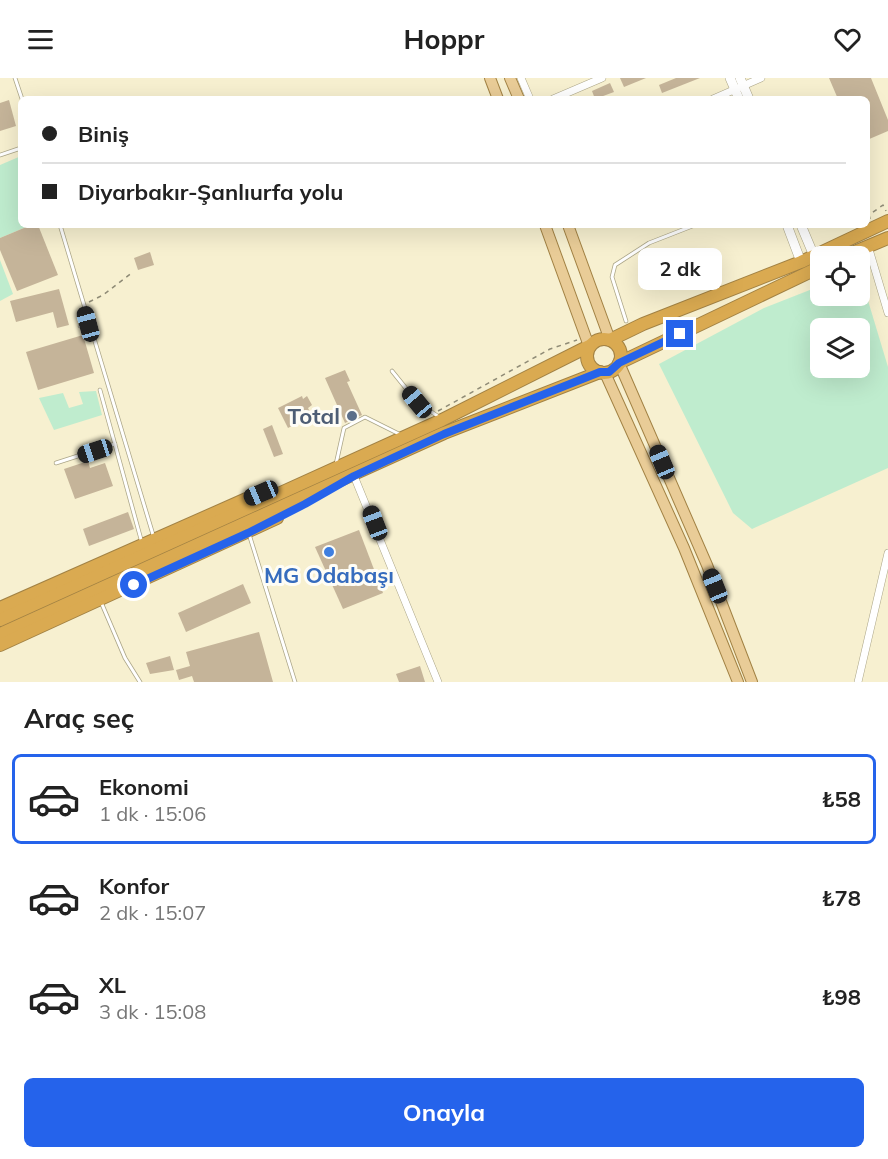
<!DOCTYPE html>
<html lang="tr">
<meta charset="utf-8">
<style>
:root{--surface:#fff;--page:#f6f6f6;--text:#222;--muted:#767676;--line:#e0e0e0;--accent:#2563eb}
body{margin:0;font-family:Mulish,sans-serif;background:var(--page);color:var(--text);height:100vh;display:flex;flex-direction:column;font-size:22px;white-space:nowrap}
*{box-sizing:border-box;margin:0}
p{font-size:20px;color:var(--muted)}
.icon{flex:none;width:33px;height:33px;fill:none;stroke:currentColor;stroke-width:2;stroke-linecap:round;stroke-linejoin:round}
.map{position:relative;height:604px;overflow:hidden}
.panel{display:flex;flex-direction:column;background:var(--surface);flex:1}
.panel>*{flex:none}
.top-card{position:absolute;left:18px;top:18px;width:852px;height:132px;border-radius:9px;box-shadow:0 6px 24px #0002;display:grid;align-content:center;height:132px;padding:0 24px;background:var(--surface)}
.tools{position:absolute;left:810px;top:168px;display:grid;gap:12px}
.tools a{display:grid;place-items:center;width:60px;height:60px;border-radius:9px;background:var(--surface);box-shadow:0 6px 24px #0002;font-size:30px}
.end{position:absolute;width:27px;height:27px;margin:-14px;border:8px solid #2563eb;background:#fff;box-shadow:0 0 0 3px #fff}
.from{border-radius:50%}
.bubble{position:absolute;height:42px;border-radius:9px;background:var(--surface);box-shadow:0 6px 24px #0002;font-size:20px;font-weight:700;line-height:42px;text-align:center}
.car{position:absolute;width:18px;height:36px;margin:-18px -9px;border-radius:8px;box-shadow:0 0 4px 2px #0007;background:linear-gradient(#222 24%,#8ab4d8 0 40%,#222 0 76%,#8ab4d8 0 86%,#222 0)}
.top-card b{display:flex;align-items:center;gap:21px;height:57px;font-size:22px}
.top-card b+b{border-top:2px solid var(--line)}
.top-card i{width:15px;height:15px;background:var(--text)}
ul{padding:0;list-style:none}
li{display:flex;align-items:center;gap:18px;height:90px;margin:0 12px 9px;padding:0 12px;border:3px solid transparent;border-radius:9px}
li div{flex:1}
li b{display:block;font-size:22px}
li em{font-style:normal;font-weight:700}
li.current{border-color:var(--accent)}
li>.icon{width:54px;height:54px;stroke-width:1.5}
h2{padding:0 24px;font-size:27px;line-height:72px}
.cta{display:flex;gap:12px;margin-top:auto;padding:12px 24px}
.cta a{flex:1;height:69px;border-radius:9px;background:var(--accent);color:#fff;font-size:24px;font-weight:700;line-height:69px;text-align:center}
header{display:flex;justify-content:space-between;align-items:center;height:78px;padding:0 24px;background:var(--surface);font-size:27px;font-weight:700}
.map>svg:first-child{display:block}
</style>
<header><svg class="icon" aria-label="menu" viewBox="0 0 24 24"><path d="M4 6h16M4 12h16M4 18h16"/></svg>Hoppr<svg class="icon" aria-label="heart" viewBox="0 0 24 24"><path d="M12 20l-8-8c-3-5 5-10 8-4 3-6 11-1 8 4z"/></svg></header>
<div class="map">
<svg width="888" height="604" viewBox="0 0 888 604">
<rect width="100%" height="100%" fill="#f7f0d0"/>
<g fill="#bfecce" fill-rule="evenodd">
<polygon points="21,78 21,147 31,147 0,160 0,87"/>
<polygon points="0,182 13,216 0,223"/>
<path d="M860,196L888,289V390L752,451L733,435L659,286L764,230L820,208V218H860ZM860,250V290H820V250Z"/>
<polygon points="96,313 102,337 54,352 39,320 63,315 69,330 83,326 79,314"/>
</g>
<g fill="#c5b499">
<polygon points="620,0 646,0 624,9"/>
<polygon points="676,0 700,0 662,15 659,7"/>
<polygon points="829,0 871,0 888,42 888,53 867,62 867,21 838,21"/>
<polygon points="610,5 614,14 595,21 592,13"/>
<polygon points="9,22 16,48 0,53 0,25"/>
<polygon points="31,147 38,147 58,197 17,213 0,172 0,160"/>
<polygon points="150,174 154,187 138,192 134,180"/>
<polygon points="59,211 69,247 57,250 53,234 16,244 10,223"/>
<polygon points="83,257 94,295 38,312 26,274"/>
<polygon points="345,292 350,303 347,304 362,337 345,345 325,300"/>
<polygon points="302,318 303,321 307,318 312,327 308,330 312,338 288,350 278,330"/>
<polygon points="272,347 283,376 274,379 263,351"/>
<polygon points="88,383 90,390 105,385 113,408 75,421 64,391"/>
<polygon points="128,434 134,451 89,468 83,451"/>
<polygon points="359,452 383,515 343,531 315,469"/>
<polygon points="243,506 251,525 186,554 178,535"/>
<polygon points="259,554 273,604 194,604 192,598 179,602 176,592 190,588 186,574"/>
<polygon points="170,578 174,592 150,596 146,585"/>
<polygon points="420,588 425,604 399,604 396,596"/>
</g>
<g fill="none" stroke-linecap="round" stroke-linejoin="round">
<g stroke="#aca688" stroke-width="4.5">
<g id="lane">
<polyline points="15,0 22,21"/>
<polyline points="0,77 21,70"/>
<polyline points="60,147 154,460"/>
<polyline points="626,243 612,199 615,187 649,165 695,147"/>
<polyline points="80,248 89,246"/>
<polyline points="392,293 417,324 439,339"/>
<polyline points="100,312 142,465"/>
<polyline points="56,385 115,366"/>
<polyline points="336,386 344,350 365,339 401,357"/>
<polyline points="249,456 295,604"/>
<polyline points="101,524 125,580 140,604"/>
</g>
</g>
<g stroke="#aca688" stroke-width="8">
<g id="street">
<polyline points="521,0 530,21"/>
<polyline points="553,21 602,0"/>
<polyline points="713,21 761,0"/>
<polyline points="868,168 888,235"/>
<polyline points="354,398 438,604"/>
<polyline points="858,604 888,475"/>
</g>
</g>
<g stroke="#aca688" stroke-width="10">
<g id="secondary">
<polyline points="730,0 739,21"/>
<polyline points="740,0 749,21"/>
<polyline points="787,147 801,184"/>
<polyline points="801,147 814,178"/>
</g>
</g>
<g stroke="#a28244" stroke-width="12">
<g id="primary">
<polyline points="490,0 498,21"/>
<polyline points="510,0 519,21"/>
<polyline points="545,147 589,268"/>
<polyline points="568,147 610,262"/>
<polyline points="619,285 707,487 752,604"/>
<polyline points="605,295 684,470 738,604"/>
</g>
</g>
<g stroke="#a28244" stroke-width="14">
<g id="highway">
<polyline points="845,178 888,160"/>
<circle cx="604" cy="278" r="17"/>
<polyline points="610,262 643,246 801,184 888,143"/>
<polyline points="619,285 820,189"/>
<polyline points="0,530 269,411"/>
<polyline points="0,542 442,342 589,268"/>
<polyline points="0,556 444,355 600,294"/>
<polyline points="0,567 277,440"/>
</g>
</g>
<g stroke="#8f8b76" stroke-width="1.5" stroke-dasharray="4.5 4.5" stroke-linecap="butt">
<polyline points="870,141 869,137 883,127 886,133"/>
<polyline points="89,224 103,217 133,194"/>
<polyline points="438,333 550,271 577,262"/>
</g>
<use href="#lane" stroke="#fff" stroke-width="3"/>
<use href="#street" stroke="#fff" stroke-width="7"/>
<use href="#secondary" stroke="#fff" stroke-width="9"/>
<use href="#primary" stroke="#e9cc97" stroke-width="10"/>
<use href="#highway" stroke="#daaa51" stroke-width="12"/>
</g>
<g fill="none" stroke-linecap="round" stroke-linejoin="round">
<polyline stroke="#2563eb" stroke-width="8" points="134,507 248,455 305,426 354,398 444,356 600,294 609,294 619,285 680,256"/>
</g>
<circle fill="#5c6f8a" stroke="#fefdf6" stroke-width="2" cx="352" cy="338" r="6"/>
<circle fill="#3f7fe0" stroke="#fefdf6" stroke-width="2" cx="329" cy="474" r="6"/>
<g text-anchor="middle" stroke-width="6" stroke-linejoin="round" paint-order="stroke">
<g font-size="22" font-weight="bold" fill="#4e5e75" stroke="#fefdf6" text-anchor="end">
<text x="340" y="346">Total</text>
</g>
<g font-size="22" font-weight="bold" fill="#366cbe" stroke="#fefdf6">
<text x="329" y="505">MG Odabaşı</text>
</g>
</g>
</svg>
<div class="tools">
<a><svg class="icon" aria-label="locate" viewBox="0 0 24 24"><circle cx="12" cy="12" r="6"/><path d="M12 2v4M12 18v4M2 12h4M18 12h4"/></svg></a>
<a><svg class="icon" aria-label="layers" viewBox="0 0 24 24"><path d="M12 4l9 5-9 5-9-5zM3 14l9 5 9-5"/></svg></a>
</div>
<i class="end from" style="left:134px;top:507px"></i>
<i class="end" style="left:680px;top:256px"></i>
<div class="bubble" style="left:638px;top:170px;width:84px">2 dk</div>
<i class="car" style="left:88px;top:246px;rotate:345deg"></i>
<i class="car" style="left:417px;top:324px;rotate:320deg"></i>
<i class="car" style="left:95px;top:373px;rotate:252deg"></i>
<i class="car" style="left:662px;top:384px;rotate:337deg"></i>
<i class="car" style="left:261px;top:415px;rotate:247deg"></i>
<i class="car" style="left:375px;top:445px;rotate:339deg"></i>
<i class="car" style="left:715px;top:508px;rotate:338deg"></i>
<div class="top-card">
<b><i class="from"></i>Biniş</b>
<b><i></i>Diyarbakır-Şanlıurfa yolu</b>
</div>
</div>
<section class="panel">
<h2>Araç seç</h2>
<ul>
<li class="current"><svg class="icon" aria-label="car" viewBox="0 0 24 24"><path d="M5 17H2v-5l4-1 3-4h7l3 4 3 1v5h-3M9 17h6M6 11h13"/><circle cx="7" cy="17" r="2"/><circle cx="17" cy="17" r="2"/></svg><div><b>Ekonomi</b><p>1 dk · 15:06</p></div><em>₺58</em></li>
<li><svg class="icon" aria-label="car" viewBox="0 0 24 24"><path d="M5 17H2v-5l4-1 3-4h7l3 4 3 1v5h-3M9 17h6M6 11h13"/><circle cx="7" cy="17" r="2"/><circle cx="17" cy="17" r="2"/></svg><div><b>Konfor</b><p>2 dk · 15:07</p></div><em>₺78</em></li>
<li><svg class="icon" aria-label="car" viewBox="0 0 24 24"><path d="M5 17H2v-5l4-1 3-4h7l3 4 3 1v5h-3M9 17h6M6 11h13"/><circle cx="7" cy="17" r="2"/><circle cx="17" cy="17" r="2"/></svg><div><b>XL</b><p>3 dk · 15:08</p></div><em>₺98</em></li>
</ul>
<div class="cta"><a>Onayla</a></div>
</section>
